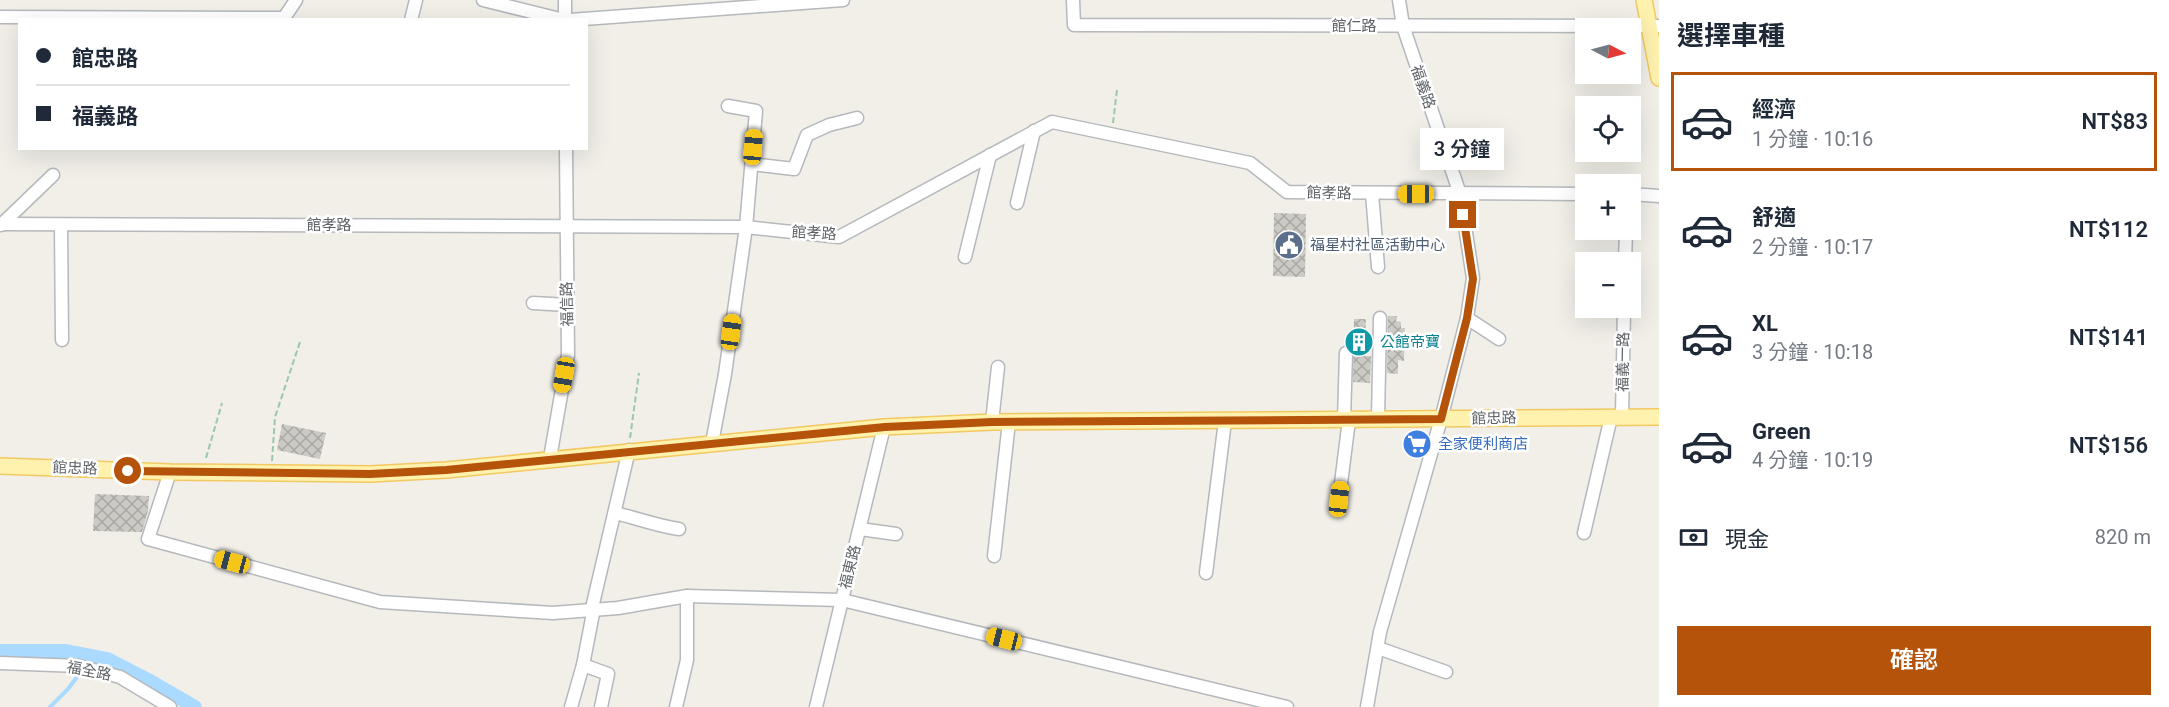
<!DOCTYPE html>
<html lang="zh-TW">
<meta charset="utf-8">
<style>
:root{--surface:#fff;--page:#f2f2f3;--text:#1f2937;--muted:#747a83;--line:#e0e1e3;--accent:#b45309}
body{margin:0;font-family:Roboto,"Noto Sans TC",sans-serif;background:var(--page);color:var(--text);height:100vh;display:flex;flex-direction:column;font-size:22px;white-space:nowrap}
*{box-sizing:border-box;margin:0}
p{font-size:20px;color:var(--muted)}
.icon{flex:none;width:33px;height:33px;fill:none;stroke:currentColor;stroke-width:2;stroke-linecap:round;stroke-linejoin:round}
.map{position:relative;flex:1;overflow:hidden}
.details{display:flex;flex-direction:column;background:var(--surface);width:510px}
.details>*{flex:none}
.banner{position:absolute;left:18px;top:18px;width:570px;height:132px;border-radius:0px;box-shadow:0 6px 24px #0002;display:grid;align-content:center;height:132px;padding:0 18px;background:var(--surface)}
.needle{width:39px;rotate:96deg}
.fabs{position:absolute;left:1575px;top:18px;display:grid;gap:12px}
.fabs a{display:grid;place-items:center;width:66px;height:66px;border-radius:0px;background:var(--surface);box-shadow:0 6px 24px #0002;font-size:30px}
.end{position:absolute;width:27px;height:27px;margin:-14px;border:8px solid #b45309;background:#fff;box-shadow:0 0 0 3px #fff}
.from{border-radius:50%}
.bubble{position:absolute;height:42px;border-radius:0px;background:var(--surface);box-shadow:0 6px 24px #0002;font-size:20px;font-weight:600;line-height:42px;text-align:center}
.car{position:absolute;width:18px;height:36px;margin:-18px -9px;border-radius:8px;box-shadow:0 0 4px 2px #0007;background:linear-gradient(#f5c518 24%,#345 0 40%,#f5c518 0 76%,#345 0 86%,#f5c518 0)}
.banner b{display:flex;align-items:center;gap:21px;height:57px;font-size:22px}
.banner b+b{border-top:2px solid var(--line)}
.banner i{width:15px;height:15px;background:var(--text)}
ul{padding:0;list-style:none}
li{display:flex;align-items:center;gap:18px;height:99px;margin:0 12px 9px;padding:0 6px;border:3px solid transparent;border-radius:0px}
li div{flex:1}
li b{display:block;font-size:22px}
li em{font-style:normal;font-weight:600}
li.selected{border-color:var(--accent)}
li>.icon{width:54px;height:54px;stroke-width:1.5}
h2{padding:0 18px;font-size:27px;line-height:72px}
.pay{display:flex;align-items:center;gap:15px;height:66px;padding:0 18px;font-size:22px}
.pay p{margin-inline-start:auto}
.action{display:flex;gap:12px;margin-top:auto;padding:12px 18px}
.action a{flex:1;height:69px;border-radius:0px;background:var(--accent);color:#fff;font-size:24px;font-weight:600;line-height:69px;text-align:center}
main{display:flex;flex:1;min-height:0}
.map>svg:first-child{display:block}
</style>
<main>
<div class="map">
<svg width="1659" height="707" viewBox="0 0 1659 707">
<defs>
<pattern id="building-cross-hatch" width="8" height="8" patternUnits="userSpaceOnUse" patternTransform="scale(1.5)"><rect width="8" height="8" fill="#cccac5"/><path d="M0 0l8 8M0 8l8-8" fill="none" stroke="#a9a8a4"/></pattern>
</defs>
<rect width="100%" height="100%" fill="#f1efe8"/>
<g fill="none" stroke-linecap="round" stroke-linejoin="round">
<polyline stroke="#aadaff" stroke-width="4" points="50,707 68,689 93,656"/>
<polyline stroke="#aadaff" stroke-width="14" points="0,651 66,651 107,659 150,681 195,707"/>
</g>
<g fill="url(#building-cross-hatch)">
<polygon points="1274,213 1306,214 1305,277 1273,276"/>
<polygon points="1388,316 1397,316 1396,321 1401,322 1401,328 1405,328 1404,361 1398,360 1398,374 1387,373"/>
<polygon points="1354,319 1366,319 1364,356 1371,356 1370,383 1353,382"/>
<polygon points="282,424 326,433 320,459 277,450"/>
<polygon points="95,494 149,496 148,511 142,532 93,531"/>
</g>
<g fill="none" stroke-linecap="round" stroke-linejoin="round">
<g stroke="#b5b8bc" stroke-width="15">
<g id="minor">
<polyline points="483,0 564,20"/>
<polyline points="565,0 565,20"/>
<polyline points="1073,0 1074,25 1659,26"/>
<polyline points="0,17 284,18 296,0"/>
<polyline points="411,20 416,0"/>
<polyline points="570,20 843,0"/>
<polyline points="752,164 794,169 807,135 829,125 857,118"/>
<polyline points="1372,193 1378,267"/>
<polyline points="1630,194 1659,196"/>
<polyline points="1017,203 1034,131"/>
<polyline points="0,224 746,227 839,237 1052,122 1250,163 1287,192 1586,194"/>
<polyline points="1,225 53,175"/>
<polyline points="61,225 62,340"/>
<polyline points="965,257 990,155"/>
<polyline points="1625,262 1626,230"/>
<polyline points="533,303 568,305"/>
<polyline points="1467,318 1499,339"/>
<polyline points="1622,417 1624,308"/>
<polyline points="1378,419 1380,318"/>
<polyline points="1344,420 1346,353"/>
<polyline points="992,422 998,367"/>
<polyline points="712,443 725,374 746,227 756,111 728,106"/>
<polyline points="550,458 568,355 566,148"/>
<polyline points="170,472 148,539 380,602 553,613 618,608 687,596 842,600 1287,707"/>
<polyline points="1339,499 1349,420"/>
<path d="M615,513C637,518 657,526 679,529"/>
<polyline points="860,529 896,534"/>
<polyline points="1584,533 1611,417"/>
<polyline points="994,556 1009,422"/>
<polyline points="1206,573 1225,421"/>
<polyline points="592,608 629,450"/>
<polyline points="1378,648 1446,672"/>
<polyline points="0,663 79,666 120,677 170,707"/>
<polyline points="583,665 608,674 601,707"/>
<polyline points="571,707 583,665 594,608"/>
<polyline points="676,707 687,660 687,596"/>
<polyline points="816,707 884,427"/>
<polyline points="1367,707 1380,632 1441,419 1467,318 1473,278 1460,194 1403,26 1399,0"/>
</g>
</g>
<g stroke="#f2c960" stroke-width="18">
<g id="major">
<polyline points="1644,0 1659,78"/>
<polyline points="0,466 170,472 370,474 446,470 884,427 992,422 1659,417"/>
</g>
</g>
<g stroke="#9cc7a9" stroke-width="2" stroke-dasharray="6 3" stroke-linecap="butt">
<polyline points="1113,123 1117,90"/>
<polyline points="630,438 639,373"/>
<polyline points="206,458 222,403"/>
<polyline points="272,461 275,417 300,342"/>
</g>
<use href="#minor" stroke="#fff" stroke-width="12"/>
<use href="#major" stroke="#fff2af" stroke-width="15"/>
</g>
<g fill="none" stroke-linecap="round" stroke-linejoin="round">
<polyline stroke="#b45309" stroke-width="8" points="128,471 370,474 446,470 885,427 992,422 1441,419 1467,318 1473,279 1463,215"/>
</g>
<defs>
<g id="civic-disc" transform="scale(1.5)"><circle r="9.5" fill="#5c6f8a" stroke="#fff"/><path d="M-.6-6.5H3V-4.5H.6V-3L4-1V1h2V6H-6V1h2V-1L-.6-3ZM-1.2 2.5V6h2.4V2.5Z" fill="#fff"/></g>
<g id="building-disc" transform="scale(1.5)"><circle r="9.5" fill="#0f9aa8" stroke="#fff"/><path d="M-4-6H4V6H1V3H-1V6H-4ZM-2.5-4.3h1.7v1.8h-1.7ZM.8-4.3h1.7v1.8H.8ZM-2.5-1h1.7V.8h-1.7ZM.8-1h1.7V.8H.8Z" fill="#fff"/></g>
<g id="supermarket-disc" transform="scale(1.5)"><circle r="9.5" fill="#3f7fe0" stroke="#fff"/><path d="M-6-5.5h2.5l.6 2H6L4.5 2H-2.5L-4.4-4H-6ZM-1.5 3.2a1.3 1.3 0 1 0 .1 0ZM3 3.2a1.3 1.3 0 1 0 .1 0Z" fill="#fff"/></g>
</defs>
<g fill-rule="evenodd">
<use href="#civic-disc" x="1289" y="245"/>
<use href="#building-disc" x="1359" y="342"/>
<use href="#supermarket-disc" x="1417" y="444"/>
</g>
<g text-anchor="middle" stroke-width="5" stroke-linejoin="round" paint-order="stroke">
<g font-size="15" fill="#5f6368" stroke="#fff">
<text x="1354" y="31">館仁路</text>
<text transform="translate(1423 87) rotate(71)" y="5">福義路</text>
<text transform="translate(1329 193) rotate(1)" y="5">館孝路</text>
<text x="329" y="230">館孝路</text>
<text transform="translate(814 233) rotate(3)" y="5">館孝路</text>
<text transform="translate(567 304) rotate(-91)" y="5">福信路</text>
<text transform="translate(1623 362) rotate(-89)" y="5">福義一路</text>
<text transform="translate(1494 418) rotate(-1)" y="5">館忠路</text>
<text transform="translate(75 468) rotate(2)" y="5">館忠路</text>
<text transform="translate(850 567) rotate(-76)" y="5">福東路</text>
<text transform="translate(89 671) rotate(11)" y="5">福全路</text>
</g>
<g font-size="15" fill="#4e5e75" stroke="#fff" text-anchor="start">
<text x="1310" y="250">福星村社區活動中心</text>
</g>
<g font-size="15" fill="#0d838f" stroke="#fff" text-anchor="start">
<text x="1380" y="347">公館帝寶</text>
</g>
<g font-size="15" fill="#366cbe" stroke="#fff" text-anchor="start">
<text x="1438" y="449">全家便利商店</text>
</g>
</g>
</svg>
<div class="fabs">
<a><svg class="needle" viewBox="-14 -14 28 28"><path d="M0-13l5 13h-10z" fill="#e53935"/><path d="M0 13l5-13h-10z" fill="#747a83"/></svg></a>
<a><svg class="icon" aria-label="locate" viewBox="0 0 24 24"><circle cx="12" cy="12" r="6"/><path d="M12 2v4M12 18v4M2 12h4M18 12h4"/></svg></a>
<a>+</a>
<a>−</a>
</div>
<i class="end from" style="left:128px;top:471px"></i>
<i class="end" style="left:1463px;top:215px"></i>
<div class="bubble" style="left:1420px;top:128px;width:84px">3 分鐘</div>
<i class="car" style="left:753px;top:147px;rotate:5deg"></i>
<i class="car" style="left:1416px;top:194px;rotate:270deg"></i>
<i class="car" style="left:731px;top:332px;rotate:8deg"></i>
<i class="car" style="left:564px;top:375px;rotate:190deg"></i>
<i class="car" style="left:1339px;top:499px;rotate:7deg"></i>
<i class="car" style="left:232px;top:562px;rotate:285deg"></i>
<i class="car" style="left:1004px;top:639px;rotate:284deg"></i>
<div class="banner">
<b><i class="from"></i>館忠路</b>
<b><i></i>福義路</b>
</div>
</div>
<section class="details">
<h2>選擇車種</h2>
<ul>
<li class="selected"><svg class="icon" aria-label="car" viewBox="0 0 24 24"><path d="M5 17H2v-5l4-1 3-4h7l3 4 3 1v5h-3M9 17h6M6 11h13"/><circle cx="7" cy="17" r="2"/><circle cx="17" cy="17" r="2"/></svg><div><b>經濟</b><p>1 分鐘 · 10:16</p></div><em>NT$83</em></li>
<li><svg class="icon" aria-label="car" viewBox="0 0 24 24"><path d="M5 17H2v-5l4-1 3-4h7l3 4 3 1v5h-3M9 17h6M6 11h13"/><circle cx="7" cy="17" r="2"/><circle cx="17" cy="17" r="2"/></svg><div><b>舒適</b><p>2 分鐘 · 10:17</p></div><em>NT$112</em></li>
<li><svg class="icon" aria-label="car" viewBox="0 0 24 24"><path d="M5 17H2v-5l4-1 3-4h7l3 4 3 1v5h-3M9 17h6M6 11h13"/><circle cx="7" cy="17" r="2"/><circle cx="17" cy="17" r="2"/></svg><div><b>XL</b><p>3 分鐘 · 10:18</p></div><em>NT$141</em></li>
<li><svg class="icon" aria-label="car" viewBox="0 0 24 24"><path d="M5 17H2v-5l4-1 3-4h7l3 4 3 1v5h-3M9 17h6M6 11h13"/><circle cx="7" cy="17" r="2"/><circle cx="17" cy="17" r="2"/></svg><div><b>Green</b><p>4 分鐘 · 10:19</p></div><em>NT$156</em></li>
</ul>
<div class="pay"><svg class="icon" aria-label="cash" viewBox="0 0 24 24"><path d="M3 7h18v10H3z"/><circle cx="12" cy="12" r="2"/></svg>現金<p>820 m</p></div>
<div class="action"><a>確認</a></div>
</section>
</main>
